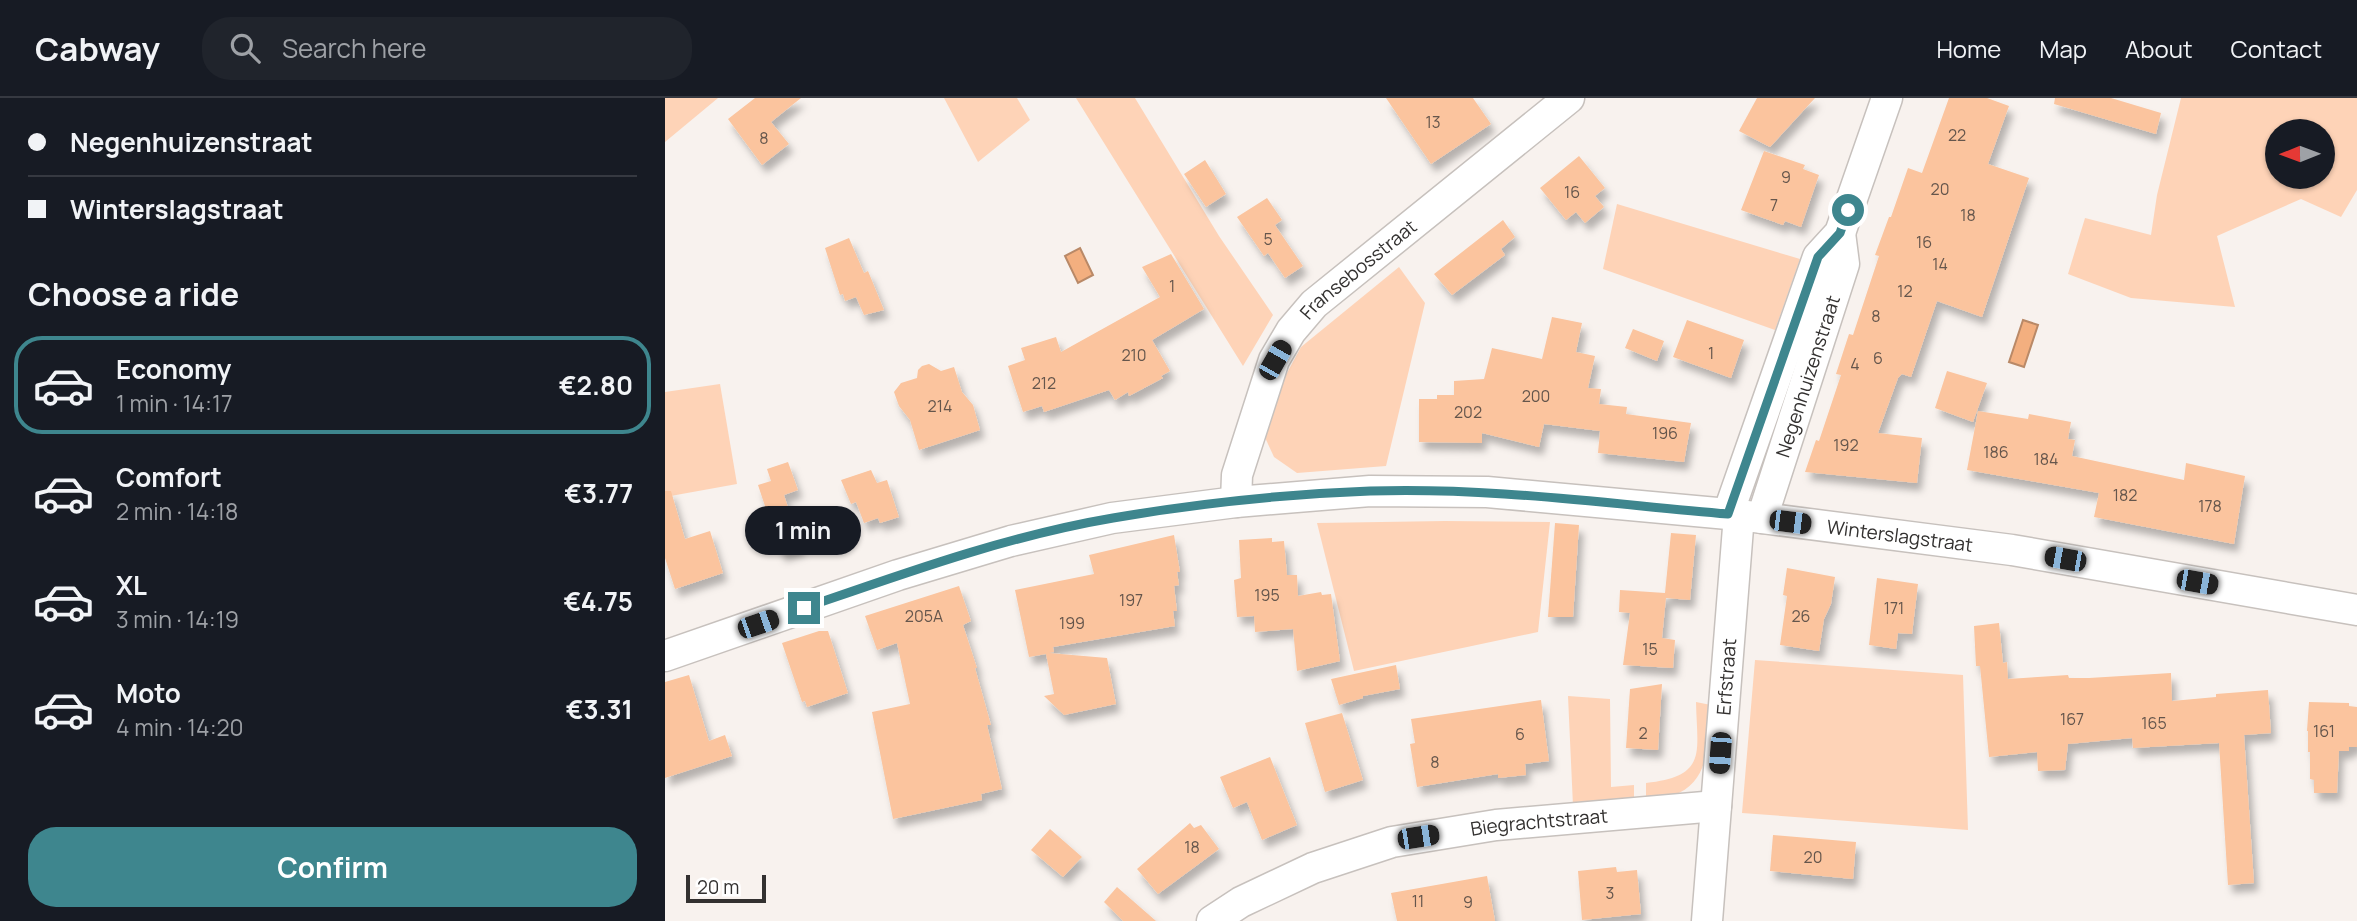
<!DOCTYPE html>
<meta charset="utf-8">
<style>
:root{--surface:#171b24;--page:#20242c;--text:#f1f3f6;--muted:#9ea1a6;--line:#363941;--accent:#3e868e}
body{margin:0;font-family:Manrope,sans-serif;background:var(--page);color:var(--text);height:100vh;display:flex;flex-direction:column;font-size:26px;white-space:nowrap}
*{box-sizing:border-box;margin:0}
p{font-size:23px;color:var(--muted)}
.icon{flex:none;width:38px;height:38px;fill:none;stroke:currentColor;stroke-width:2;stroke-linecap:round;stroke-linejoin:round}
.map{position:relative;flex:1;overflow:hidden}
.side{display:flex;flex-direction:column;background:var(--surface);width:665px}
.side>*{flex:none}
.top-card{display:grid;align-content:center;height:154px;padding:0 28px;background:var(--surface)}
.needle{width:46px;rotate:269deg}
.buttons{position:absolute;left:1600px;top:21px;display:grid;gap:14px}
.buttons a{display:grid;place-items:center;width:70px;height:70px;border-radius:50%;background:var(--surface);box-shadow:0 2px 5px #0004;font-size:35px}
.scale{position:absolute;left:21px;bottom:18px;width:80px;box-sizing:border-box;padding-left:7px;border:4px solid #333130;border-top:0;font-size:19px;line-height:24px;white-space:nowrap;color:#333130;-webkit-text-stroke:5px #fff;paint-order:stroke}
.end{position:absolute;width:32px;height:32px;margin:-16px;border:9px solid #3e868e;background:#fff;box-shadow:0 0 0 4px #fff}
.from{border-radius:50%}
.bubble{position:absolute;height:49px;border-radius:24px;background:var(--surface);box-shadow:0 2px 5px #0004;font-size:23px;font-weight:700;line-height:49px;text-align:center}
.car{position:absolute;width:21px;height:42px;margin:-21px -10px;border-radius:9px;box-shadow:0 0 5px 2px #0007;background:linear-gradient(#222 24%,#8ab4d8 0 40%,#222 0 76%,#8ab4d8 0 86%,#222 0)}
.top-card b{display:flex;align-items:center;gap:24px;height:66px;font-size:26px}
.top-card b+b{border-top:2px solid var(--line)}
.top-card i{width:18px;height:18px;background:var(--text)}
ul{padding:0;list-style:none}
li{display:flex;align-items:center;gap:21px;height:98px;margin:0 14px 10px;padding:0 14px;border:4px solid transparent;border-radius:28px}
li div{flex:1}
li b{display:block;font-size:26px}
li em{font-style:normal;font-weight:700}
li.selected{border-color:var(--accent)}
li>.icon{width:63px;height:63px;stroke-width:1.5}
h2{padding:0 28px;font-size:32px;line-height:84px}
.primary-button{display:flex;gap:14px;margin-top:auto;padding:14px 28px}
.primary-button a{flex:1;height:80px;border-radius:28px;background:var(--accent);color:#fff;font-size:28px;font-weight:700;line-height:80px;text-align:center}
header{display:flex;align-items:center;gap:42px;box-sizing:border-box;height:98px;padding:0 35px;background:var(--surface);border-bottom:2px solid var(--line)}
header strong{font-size:33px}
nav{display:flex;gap:38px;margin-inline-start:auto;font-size:24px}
.search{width:490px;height:63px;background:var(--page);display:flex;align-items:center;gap:18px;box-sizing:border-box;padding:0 24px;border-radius:28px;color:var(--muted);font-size:26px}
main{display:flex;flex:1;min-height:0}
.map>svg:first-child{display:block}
</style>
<header>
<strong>Cabway</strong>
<div class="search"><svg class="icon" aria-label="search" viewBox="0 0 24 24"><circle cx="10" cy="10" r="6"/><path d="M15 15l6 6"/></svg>Search here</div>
<nav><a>Home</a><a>Map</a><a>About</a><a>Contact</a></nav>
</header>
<main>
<section class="side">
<div class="top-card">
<b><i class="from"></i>Negenhuizenstraat</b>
<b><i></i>Winterslagstraat</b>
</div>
<h2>Choose a ride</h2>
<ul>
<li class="selected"><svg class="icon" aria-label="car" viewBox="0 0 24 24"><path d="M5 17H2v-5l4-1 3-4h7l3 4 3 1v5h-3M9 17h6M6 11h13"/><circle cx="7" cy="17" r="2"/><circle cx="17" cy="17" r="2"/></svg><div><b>Economy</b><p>1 min · 14:17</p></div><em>€2.80</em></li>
<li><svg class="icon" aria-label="car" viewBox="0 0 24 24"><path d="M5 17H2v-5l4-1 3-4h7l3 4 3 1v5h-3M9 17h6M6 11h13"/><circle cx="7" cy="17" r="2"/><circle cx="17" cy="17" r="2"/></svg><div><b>Comfort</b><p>2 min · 14:18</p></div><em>€3.77</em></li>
<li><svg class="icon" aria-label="car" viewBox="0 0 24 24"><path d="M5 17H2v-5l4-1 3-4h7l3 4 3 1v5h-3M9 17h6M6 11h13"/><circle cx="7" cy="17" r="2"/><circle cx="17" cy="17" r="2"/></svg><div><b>XL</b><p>3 min · 14:19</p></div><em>€4.75</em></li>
<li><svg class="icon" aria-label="car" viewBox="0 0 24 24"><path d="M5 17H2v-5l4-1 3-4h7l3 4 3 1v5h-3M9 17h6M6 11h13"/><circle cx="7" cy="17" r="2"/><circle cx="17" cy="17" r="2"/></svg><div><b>Moto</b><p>4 min · 14:20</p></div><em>€3.31</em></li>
</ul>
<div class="primary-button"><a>Confirm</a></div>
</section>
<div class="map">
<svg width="1692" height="823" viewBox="0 0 1692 823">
<defs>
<filter id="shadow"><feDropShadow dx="4.5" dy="8" stdDeviation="3.5" flood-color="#0004"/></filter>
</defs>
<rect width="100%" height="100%" fill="#f8f2ee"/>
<g fill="#fed3b7" fill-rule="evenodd">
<polygon points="0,0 53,0 0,44"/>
<polygon points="279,0 352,0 365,22 313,64"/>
<polygon points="411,0 470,0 554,138 608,217 578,268"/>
<path d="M1516,0H1692V92L1676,119L1636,101L1552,138L1570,209L1466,200L1403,176L1420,120L1486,137L1492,97ZM1612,33H1657V79H1612Z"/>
<polygon points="952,106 1135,161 1110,232 938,171"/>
<polygon points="734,169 760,205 721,368 632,375 609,359 598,335 608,301 636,249"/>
<polygon points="55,286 72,386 0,399 0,294"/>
<polygon points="780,423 885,424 873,534 689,573 652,425"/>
<polygon points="1090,562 1298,577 1303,732 1077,715"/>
<polygon points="903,598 945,601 946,689 969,687 969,701 908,708"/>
<path d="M1031,604L1046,607C1043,639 1047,685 1008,697C1000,699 989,698 981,698V685C1043,678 1032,655 1031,604Z"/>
</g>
<g fill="#f3af7f" stroke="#b98967" stroke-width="2">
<polygon points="415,150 428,177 413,185 400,158"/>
<polygon points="1358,222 1373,227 1359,269 1344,264"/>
</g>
<g fill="#fbc49e" filter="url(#shadow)">
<polygon points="90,0 136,0 106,24 124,46 97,67 63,21"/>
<polygon points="721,0 808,0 826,26 766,66"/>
<polygon points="1092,0 1150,0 1105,49 1074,33"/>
<polygon points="1284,0 1322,0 1344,8 1323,66 1364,80 1317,219 1272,203 1246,279 1237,276 1233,280 1213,335 1257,340 1252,385 1140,374 1151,342 1154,343 1176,277 1171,276 1184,236 1188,237 1214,158 1210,157 1224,119 1226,119 1243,70 1257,75"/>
<polygon points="1390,0 1446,0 1496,15 1491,36 1389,6"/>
<polygon points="1099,53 1140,67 1138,71 1154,77 1136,129 1120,123 1118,127 1076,112"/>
<polygon points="914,58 940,90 930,98 939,109 920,125 911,114 901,122 875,90"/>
<polygon points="540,62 561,96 541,109 519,76"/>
<polygon points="602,100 617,122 610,127 638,168 620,180 603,155 599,158 572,119"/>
<polygon points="838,122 850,139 836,151 840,157 787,197 769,176"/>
<polygon points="184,140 199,175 203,173 219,212 199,217 191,199 180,203 178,196 175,197 160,150"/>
<polygon points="506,156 539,211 487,242 505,273 496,278 498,280 464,298 463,294 450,302 444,292 379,314 377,308 358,314 343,268 360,262 356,250 391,239 396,254 495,199 477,169"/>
<polygon points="887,219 917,225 911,254 930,258 923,290 936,291 934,306 962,309 961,316 1026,325 1019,364 933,355 935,333 879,326 874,349 817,335 817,345 754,344 754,301 772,301 772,297 789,297 789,283 819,281 827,250 877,261"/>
<polygon points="1022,222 1079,242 1066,280 1008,259"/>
<polygon points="968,231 999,243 992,263 960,250"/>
<polygon points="264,266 276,273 289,269 297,294 308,307 315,332 254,352 245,322 234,308 229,294 236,285 252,280 253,272 257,268"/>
<polygon points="1282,273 1322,285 1308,324 1270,310"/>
<polygon points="1313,313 1363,321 1364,316 1406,324 1403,341 1410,342 1407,358 1519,382 1521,365 1580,378 1569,446 1429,419 1434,395 1302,372"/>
<polygon points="123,364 133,392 119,397 136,450 116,456 93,387 106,383 102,371"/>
<polygon points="206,372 212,385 222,382 234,419 215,425 213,420 199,425 191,404 186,406 176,382"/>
<polygon points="0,393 6,393 20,441 45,433 58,475 10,491 0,460"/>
<polygon points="890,425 914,427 908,519 883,519"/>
<polygon points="1006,435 1031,437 1025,502 1001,500 997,540 1010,542 1008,570 958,567 965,515 954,514 955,492 1000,495"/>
<polygon points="509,437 515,474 512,474 514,487 509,488 512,513 508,513 510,528 388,549 389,554 384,555 442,560 451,606 399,617 379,598 389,596 381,556 364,559 350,492 429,476 424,457"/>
<polygon points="607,440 607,444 619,443 622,477 632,477 633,498 656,494 657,497 666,496 675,563 632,573 628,531 590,534 589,518 572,519 569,482 576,480 574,442"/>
<polygon points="1122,470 1170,479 1166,506 1159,521 1154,553 1115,547 1122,498 1118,497"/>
<polygon points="1212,480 1253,486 1247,536 1233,535 1231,551 1204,547"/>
<polygon points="294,488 306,523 298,527 312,570 310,570 326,627 322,627 337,691 316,696 317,702 228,721 207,614 245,606 232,545 212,552 200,518"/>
<polygon points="1334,525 1338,565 1342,564 1343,581 1403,577 1404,580 1424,580 1506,575 1507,603 1551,599 1551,596 1603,592 1606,635 1579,637 1589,785 1563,787 1554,645 1468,650 1467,640 1403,646 1400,672 1373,673 1372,654 1324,659 1315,568 1311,568 1309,528"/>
<polygon points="154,533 163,533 183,595 142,609 140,603 137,604 117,545"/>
<polygon points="731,567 735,591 698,598 698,600 674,607 666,581"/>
<polygon points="24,577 44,643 60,637 67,658 0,680 0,584"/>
<polygon points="997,586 993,652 961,650 965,591"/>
<polygon points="876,602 884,663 860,666 861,677 833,680 833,676 752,689 745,646 750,645 746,621"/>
<polygon points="1644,604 1684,605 1684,608 1692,609 1692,649 1684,649 1684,653 1674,653 1672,695 1649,695 1649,682 1645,681 1645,654 1643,654 1643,633 1642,633"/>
<polygon points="677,615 698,682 660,694 640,625"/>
<polygon points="605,659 632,727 597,742 582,704 568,710 555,679"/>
<polygon points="525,725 529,730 536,727 554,751 493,796 472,771"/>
<polygon points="385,731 417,759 398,779 366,752"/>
<polygon points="1108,737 1191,744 1188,781 1105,773"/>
<polygon points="951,769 952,774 972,772 976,816 917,822 913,773"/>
<polygon points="822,778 830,823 732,823 726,795"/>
<polygon points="452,789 491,823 458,823 439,804"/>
</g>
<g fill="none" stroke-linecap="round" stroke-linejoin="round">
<g stroke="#c7c1bd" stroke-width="33">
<g id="minor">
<path id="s1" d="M571,404L572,377L609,262L626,233L649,206L904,0"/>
<polyline points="1063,416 1153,159 1175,135 1222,0"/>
<path id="s2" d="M1097,420L1179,166L1175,135"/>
<path id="s3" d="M0,558L233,477L346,443L447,420L571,404L705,393L822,394L1074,417L1347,452L1692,512"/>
<path id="s4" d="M547,823L576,804L648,770L727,744L831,727L1051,708"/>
<path id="s5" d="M1042,823L1074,417"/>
</g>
</g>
<use href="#minor" stroke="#fff" stroke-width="30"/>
</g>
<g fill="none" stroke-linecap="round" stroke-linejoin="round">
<path stroke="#3e868e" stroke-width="9" d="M139,510C240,475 342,438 448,420C529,406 622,396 705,393C824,389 944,406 1063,416L1153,159L1175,135L1183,112"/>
</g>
<g text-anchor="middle" stroke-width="7" stroke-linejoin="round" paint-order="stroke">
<g font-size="16" fill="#65564c">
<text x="768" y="30">13</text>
<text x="1292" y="43">22</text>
<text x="99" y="46">8</text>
<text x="1121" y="85">9</text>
<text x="1275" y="97">20</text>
<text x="907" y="100">16</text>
<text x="1109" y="113">7</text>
<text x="1303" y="123">18</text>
<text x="603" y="147">5</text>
<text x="1259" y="150">16</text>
<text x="1275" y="172">14</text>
<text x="507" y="194">1</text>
<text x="1240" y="199">12</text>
<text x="1211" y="224">8</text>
<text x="1046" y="261">1</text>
<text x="469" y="263">210</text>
<text x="1213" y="266">6</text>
<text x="1190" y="272">4</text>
<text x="379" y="291">212</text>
<text x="871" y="304">200</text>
<text x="275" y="314">214</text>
<text x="803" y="320">202</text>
<text x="1000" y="341">196</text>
<text x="1181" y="353">192</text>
<text x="1331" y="360">186</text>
<text x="1381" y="367">184</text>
<text x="1460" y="403">182</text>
<text x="1545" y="414">178</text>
<text x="602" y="503">195</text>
<text x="466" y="508">197</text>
<text x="1229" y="516">171</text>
<text x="259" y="524">205A</text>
<text x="1136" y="524">26</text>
<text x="407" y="531">199</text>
<text x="985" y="557">15</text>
<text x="1407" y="627">167</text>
<text x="1489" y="631">165</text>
<text x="1659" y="639">161</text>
<text x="978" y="641">2</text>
<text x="855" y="642">6</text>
<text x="770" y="670">8</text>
<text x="527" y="755">18</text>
<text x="1148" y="765">20</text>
<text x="945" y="801">3</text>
<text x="753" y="809">11</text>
<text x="803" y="810">9</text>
</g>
<g font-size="19" fill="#333130" stroke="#fff">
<text dy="7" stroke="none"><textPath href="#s1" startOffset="273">Fransebosstraat</textPath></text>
<text dy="7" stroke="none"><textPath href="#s2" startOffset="149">Negenhuizenstraat</textPath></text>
<text dy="7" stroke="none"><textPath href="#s3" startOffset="1260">Winterslagstraat</textPath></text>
<text dy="7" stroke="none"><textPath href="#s5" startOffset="245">Erfstraat</textPath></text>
<text dy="7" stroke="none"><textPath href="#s4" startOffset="346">Biegrachtstraat</textPath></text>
</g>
</g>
</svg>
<div class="buttons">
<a><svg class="needle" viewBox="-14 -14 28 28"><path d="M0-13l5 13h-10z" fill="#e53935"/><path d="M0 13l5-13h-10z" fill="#9ea1a6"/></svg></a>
</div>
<div class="scale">20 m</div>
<i class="end from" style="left:1183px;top:112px"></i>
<i class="end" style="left:139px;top:510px"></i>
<div class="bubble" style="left:80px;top:408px;width:116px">1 min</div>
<i class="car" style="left:610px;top:262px;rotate:30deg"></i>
<i class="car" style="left:1125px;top:424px;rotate:97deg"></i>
<i class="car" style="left:1400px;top:461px;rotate:280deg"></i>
<i class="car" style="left:1532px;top:484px;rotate:100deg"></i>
<i class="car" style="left:93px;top:526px;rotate:71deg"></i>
<i class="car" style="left:1055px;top:655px;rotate:184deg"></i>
<i class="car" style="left:753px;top:739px;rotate:81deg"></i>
</div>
</main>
